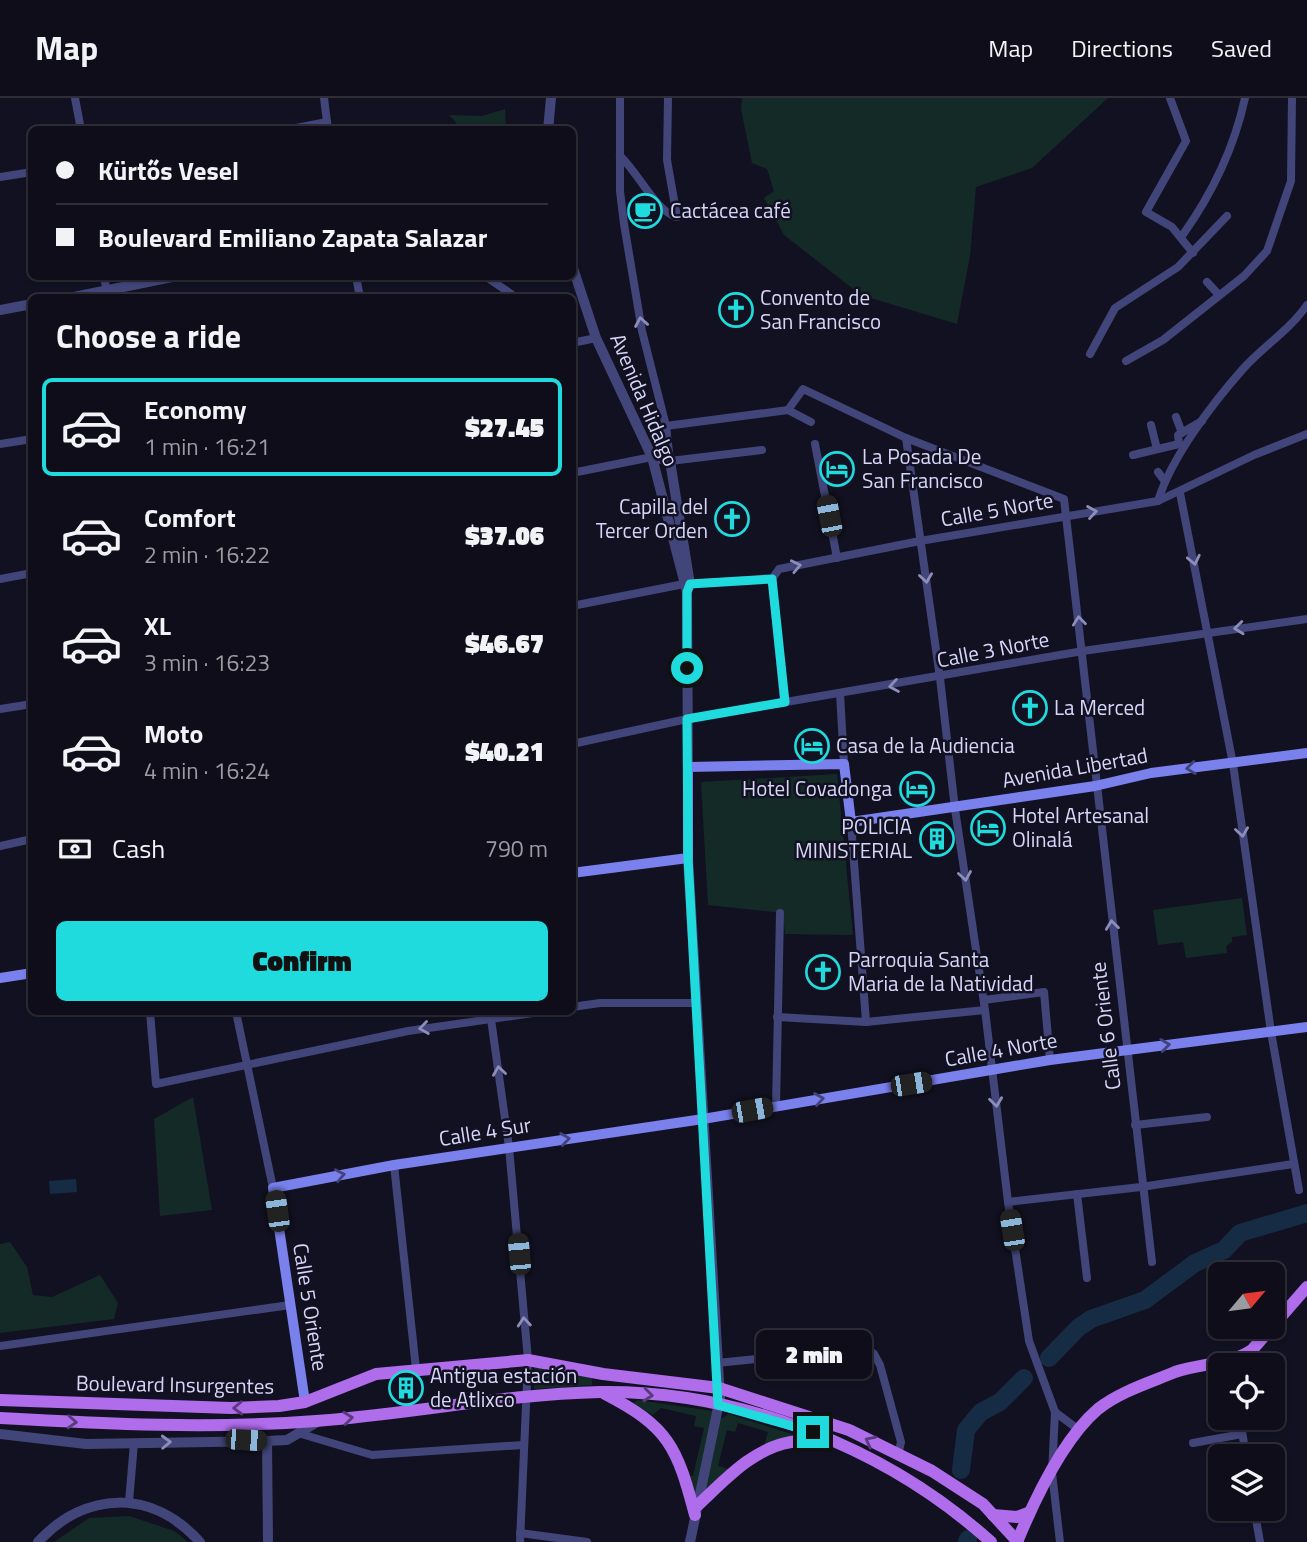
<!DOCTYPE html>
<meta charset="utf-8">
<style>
:root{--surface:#0e0d19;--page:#1c1b26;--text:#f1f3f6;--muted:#9b9ca2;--line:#2e2d38;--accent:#1fdbdd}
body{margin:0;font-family:"Titillium Web",sans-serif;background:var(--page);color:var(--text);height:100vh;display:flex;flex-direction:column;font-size:26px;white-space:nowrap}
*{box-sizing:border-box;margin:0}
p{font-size:23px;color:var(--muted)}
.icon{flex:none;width:38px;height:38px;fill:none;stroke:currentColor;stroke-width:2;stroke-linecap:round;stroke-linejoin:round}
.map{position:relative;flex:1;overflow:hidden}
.panel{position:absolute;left:28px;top:196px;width:548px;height:721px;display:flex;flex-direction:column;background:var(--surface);border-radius:10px;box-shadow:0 2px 5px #0004,0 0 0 2px var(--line)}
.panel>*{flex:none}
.top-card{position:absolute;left:28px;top:28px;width:548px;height:154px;border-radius:10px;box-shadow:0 2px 5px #0004,0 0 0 2px var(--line);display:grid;align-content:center;height:154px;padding:0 28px;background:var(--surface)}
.needle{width:46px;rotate:61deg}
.fabs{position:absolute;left:1208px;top:1164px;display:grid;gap:14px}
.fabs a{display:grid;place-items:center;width:77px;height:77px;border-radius:10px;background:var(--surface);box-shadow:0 2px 5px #0004,0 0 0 2px var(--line);font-size:35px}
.end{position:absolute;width:32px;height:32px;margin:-16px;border:9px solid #1fdbdd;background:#111;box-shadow:0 0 0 4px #111}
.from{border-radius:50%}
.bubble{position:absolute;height:49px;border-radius:10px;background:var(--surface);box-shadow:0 2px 5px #0004,0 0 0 2px var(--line);font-size:23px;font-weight:800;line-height:49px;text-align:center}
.car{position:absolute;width:21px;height:42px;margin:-21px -10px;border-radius:9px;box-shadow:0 0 5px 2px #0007;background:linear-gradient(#222 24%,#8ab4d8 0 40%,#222 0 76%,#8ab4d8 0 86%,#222 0)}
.top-card b{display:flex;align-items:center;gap:24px;height:66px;font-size:26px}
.top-card b+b{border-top:2px solid var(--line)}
.top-card i{width:18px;height:18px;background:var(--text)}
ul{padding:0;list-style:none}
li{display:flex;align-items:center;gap:21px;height:98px;margin:0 14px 10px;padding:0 14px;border:4px solid transparent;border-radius:10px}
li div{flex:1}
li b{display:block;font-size:26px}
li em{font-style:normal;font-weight:800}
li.active{border-color:var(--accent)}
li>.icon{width:63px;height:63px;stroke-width:1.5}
h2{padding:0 28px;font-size:32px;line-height:84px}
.pay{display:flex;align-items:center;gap:18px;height:77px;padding:0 28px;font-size:26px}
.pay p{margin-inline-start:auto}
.primary-button{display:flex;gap:14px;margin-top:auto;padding:14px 28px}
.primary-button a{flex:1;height:80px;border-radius:10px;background:var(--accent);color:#111;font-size:28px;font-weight:800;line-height:80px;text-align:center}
header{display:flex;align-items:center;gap:42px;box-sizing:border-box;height:98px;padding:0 35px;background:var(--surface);border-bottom:2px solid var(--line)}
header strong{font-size:33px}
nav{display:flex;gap:38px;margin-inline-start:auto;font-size:24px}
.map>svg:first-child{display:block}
</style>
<header>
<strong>Map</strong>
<nav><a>Map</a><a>Directions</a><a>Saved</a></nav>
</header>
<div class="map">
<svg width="1307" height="1444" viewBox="0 0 1307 1444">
<rect width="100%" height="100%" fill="#121121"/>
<g fill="#142a27">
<polygon points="742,0 1108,0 1032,70 976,89 970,158 957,226 861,197 784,137 764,100 774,93 767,71 752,65 741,11"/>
<polygon points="505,11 506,31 454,31 456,24 449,17 482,18"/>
<polygon points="837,676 853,837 785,836 783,815 708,807 701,684"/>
<polygon points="1242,800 1247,837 1232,839 1232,844 1226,848 1227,855 1186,860 1183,844 1158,847 1153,812"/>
<polygon points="193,999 212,1112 160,1118 154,1021"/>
<polygon points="10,1144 27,1169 33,1197 52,1199 100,1177 118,1205 114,1221 0,1235 0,1146"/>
<polygon points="534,1269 592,1279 592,1287 534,1291"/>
<polygon points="638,1302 712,1313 714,1318 723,1320 728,1316 798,1338 764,1348 768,1334 738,1325 735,1334 727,1332 718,1368 729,1371 698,1404 687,1378 693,1378 704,1330 694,1328 696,1318 661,1310 653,1317 634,1307 633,1305"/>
<polygon points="129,1418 174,1433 188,1444 54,1444 89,1420"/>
</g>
<polygon fill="#162c45" points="76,1081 77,1094 50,1096 49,1083"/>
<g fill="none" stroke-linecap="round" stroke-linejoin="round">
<g stroke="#162c45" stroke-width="18">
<polyline points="1049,1260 1078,1230 1091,1221 1145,1202 1195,1165 1224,1152 1240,1135 1307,1115"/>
<polyline points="961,1372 966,1332 981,1314 1000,1304 1024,1280"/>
<polyline points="967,1444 968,1441"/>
</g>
<g stroke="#424579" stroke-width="8">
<polyline points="75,0 81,32"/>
<polyline points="324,0 328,32"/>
<polyline points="620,0 620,93 624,126 642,233 666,328 670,363 762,352"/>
<polyline points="668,0 667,62 677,119"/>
<polyline points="1170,0 1186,43 1146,114 1172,129 1193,155"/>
<polyline points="286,32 327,24"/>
<path d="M620,58C637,73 657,115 677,119"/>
<polyline points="0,79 32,74"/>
<path d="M1182,138C1212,96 1234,51 1245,0"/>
<polyline points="104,178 108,200"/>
<polyline points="356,178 360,200"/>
<polyline points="485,178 517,200"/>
<polyline points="1207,184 1219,197"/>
<polyline points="572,245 596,240"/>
<polyline points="1090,256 1115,210 1178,169 1227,118"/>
<polyline points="1126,263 1163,242 1244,178 1267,153 1291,83 1292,0"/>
<polyline points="788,312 803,291 906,340 1064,401 1152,1164"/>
<polyline points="1176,319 1182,335"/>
<polyline points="1151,327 1157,351"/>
<polyline points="666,328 788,312 811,324"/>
<polyline points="906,340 940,580 955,711 985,912 1008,1104 1029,1243 1055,1314 1052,1375 1060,1444"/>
<polyline points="0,346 32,341"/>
<polyline points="815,346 837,460"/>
<polyline points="1133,357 1179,346 1178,337 1202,323"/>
<polyline points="1158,374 1164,382"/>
<polyline points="572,375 652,359"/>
<polyline points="1180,395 1233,666 1271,934 1299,1092"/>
<path d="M1158,403C1171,360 1212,306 1242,272C1262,249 1289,233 1307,207"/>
<polyline points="0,481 32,475"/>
<polyline points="772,481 784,604"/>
<polyline points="572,508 684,486 772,481 779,471 920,443 1158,403 1254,357 1307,336"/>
<polyline points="840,595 844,666"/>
<polyline points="0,611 32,606"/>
<polyline points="572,646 687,621 1083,553 1307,521"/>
<polyline points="851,724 866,924"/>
<polyline points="0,748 32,741"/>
<polyline points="984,902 1044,894 1050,962"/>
<polyline points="572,909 600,905 695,905"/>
<polyline points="150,914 156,986 408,933 540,914"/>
<polyline points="236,914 273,1090"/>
<polyline points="490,914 509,1049 528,1262 520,1444"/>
<polyline points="777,919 866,924 985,912"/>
<polyline points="776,1008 780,815"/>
<polyline points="1135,1027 1207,1019"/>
<polyline points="394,1067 416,1271"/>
<polyline points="1077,1096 1087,1180"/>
<polyline points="1008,1104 1141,1089 1293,1066"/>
<polyline points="0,1248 290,1207"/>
<polyline points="717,1265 866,1250 874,1256 880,1267 901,1344 898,1357"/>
<polyline points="1055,1314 1079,1332"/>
<polyline points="1240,1320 1246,1358"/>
<polyline points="298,1335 372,1357 523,1347"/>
<polyline points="1193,1345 1242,1336"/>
<polyline points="129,1404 134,1345"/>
<polyline points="1254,1410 1260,1444"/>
<polyline points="520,1435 587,1444"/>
</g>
<g stroke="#424579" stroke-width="10">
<polyline points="548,32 551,0"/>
<polyline points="572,167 596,240 652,359 687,494"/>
<polyline points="69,200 177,178"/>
<polyline points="0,212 32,206"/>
<polyline points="652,359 670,363 690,486 687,494 688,669"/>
<polyline points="688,760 720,1300 690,1444"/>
<polyline points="0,1336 86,1346 267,1343 287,1342 319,1323"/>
<polyline points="267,1343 268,1444"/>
<path d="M38,1444C86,1392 152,1391 200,1444"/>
</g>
<g stroke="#7a81ec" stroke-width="10">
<polyline points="572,775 688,760 688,669 844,666 851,724 1095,688 1151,675 1307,655"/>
<polyline points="0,880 32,875"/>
<polyline points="305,1304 273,1090 394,1067 703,1021 1050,962 1307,929"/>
</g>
<g stroke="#af6ceb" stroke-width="12">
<path d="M605,1296C669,1329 677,1349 695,1417"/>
<polyline points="0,1302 231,1310 279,1308 305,1304 376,1276 528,1262 603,1276 719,1290 849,1332 932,1373 983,1406 1018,1444"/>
<path d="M0,1320C106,1326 211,1331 316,1323C411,1316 505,1296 600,1294C741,1292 887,1350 991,1444"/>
<path d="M697,1408C724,1383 753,1350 791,1344C804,1342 818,1343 830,1343"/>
<polyline points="993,1417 1017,1419 1028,1415"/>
<path d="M1017,1444C1034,1403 1064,1340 1098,1311C1119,1294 1151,1284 1175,1274C1200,1265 1230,1267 1252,1252L1307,1189"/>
</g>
</g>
<defs><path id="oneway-chevron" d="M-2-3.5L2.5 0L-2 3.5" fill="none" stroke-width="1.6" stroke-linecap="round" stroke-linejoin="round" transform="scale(1.75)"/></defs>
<g stroke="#8c8eb9">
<use href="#oneway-chevron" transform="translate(641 224) rotate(-100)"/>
<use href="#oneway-chevron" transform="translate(1092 414) rotate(-9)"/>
<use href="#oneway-chevron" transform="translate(1194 462) rotate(78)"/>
<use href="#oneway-chevron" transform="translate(796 468) rotate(-12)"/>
<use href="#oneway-chevron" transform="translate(926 480) rotate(82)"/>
<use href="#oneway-chevron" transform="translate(1079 523) rotate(-96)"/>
<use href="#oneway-chevron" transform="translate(1239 530) rotate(174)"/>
<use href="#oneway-chevron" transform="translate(894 588) rotate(170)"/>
<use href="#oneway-chevron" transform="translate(1242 734) rotate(82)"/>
<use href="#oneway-chevron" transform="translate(965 778) rotate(81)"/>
<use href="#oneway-chevron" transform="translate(1112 827) rotate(-97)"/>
<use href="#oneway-chevron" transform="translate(424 930) rotate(172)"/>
<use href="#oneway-chevron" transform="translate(499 973) rotate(-98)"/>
<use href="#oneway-chevron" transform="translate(996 1004) rotate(83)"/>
<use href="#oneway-chevron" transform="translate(524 1224) rotate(-95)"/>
<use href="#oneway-chevron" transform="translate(166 1344) rotate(-2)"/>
</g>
<g stroke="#41437c">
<use href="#oneway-chevron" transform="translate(1191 670) rotate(173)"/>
<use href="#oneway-chevron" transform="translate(1165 947) rotate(-7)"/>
<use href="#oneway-chevron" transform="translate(819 1001) rotate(-9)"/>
<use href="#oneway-chevron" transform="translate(565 1041) rotate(-8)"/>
<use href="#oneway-chevron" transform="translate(340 1077) rotate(-11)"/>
</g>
<g stroke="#593a7c">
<use href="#oneway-chevron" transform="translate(648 1297) rotate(6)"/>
<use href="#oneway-chevron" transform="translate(238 1310) rotate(178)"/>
<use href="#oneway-chevron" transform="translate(348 1320) rotate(-6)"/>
<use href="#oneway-chevron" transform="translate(72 1324) rotate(3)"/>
<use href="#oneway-chevron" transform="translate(870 1343) rotate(-153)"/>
</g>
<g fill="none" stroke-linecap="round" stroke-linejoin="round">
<polyline stroke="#1fdbdd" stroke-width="9" points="687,570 687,494 690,486 772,481 785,604 687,621 688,760 718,1307 813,1334"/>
</g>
<defs>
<g id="cafe-ring" transform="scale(1.75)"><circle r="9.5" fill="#121121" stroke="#1fdbdd" stroke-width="1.5"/><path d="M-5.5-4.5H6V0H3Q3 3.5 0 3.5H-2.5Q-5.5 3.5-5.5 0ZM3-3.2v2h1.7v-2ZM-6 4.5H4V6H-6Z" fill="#1fdbdd"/></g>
<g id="church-ring" transform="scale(1.75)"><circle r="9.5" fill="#121121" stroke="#1fdbdd" stroke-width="1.5"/><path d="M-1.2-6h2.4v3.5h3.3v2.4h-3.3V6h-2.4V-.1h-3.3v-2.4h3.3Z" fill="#1fdbdd"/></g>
<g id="hotel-ring" transform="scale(1.75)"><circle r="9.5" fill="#121121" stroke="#1fdbdd" stroke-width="1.5"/><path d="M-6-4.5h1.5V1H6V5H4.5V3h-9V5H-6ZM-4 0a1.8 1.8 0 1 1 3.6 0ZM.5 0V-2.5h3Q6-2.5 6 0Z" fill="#1fdbdd"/></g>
<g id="building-ring" transform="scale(1.75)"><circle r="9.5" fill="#121121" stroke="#1fdbdd" stroke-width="1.5"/><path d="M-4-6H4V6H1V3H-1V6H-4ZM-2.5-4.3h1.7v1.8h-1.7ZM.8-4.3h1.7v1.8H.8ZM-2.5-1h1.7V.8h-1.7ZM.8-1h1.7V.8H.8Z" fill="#1fdbdd"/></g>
</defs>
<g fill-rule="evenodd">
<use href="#cafe-ring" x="645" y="113"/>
<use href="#church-ring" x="736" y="212"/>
<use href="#hotel-ring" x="837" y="371"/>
<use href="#church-ring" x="732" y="421"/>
<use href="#church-ring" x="1030" y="610"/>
<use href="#hotel-ring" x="812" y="648"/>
<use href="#hotel-ring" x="917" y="691"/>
<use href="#hotel-ring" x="988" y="730"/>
<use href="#building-ring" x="937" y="741"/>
<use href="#church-ring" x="823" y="874"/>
<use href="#building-ring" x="406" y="1290"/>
</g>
<g text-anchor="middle" stroke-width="5" stroke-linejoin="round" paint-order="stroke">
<g font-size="21" fill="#d7d6f9" stroke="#121121" text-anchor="start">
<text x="670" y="120">Cactácea café</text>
<text x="760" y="207">Convento de<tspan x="760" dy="24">San Francisco</tspan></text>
<text x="862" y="366">La Posada De<tspan x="862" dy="24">San Francisco</tspan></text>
<text x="708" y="416" text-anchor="end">Capilla del<tspan x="708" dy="24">Tercer Orden</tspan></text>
<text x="1054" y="617">La Merced</text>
<text x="836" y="655">Casa de la Audiencia</text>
<text x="892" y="698" text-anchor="end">Hotel Covadonga</text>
<text x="1012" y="725">Hotel Artesanal<tspan x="1012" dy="24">Olinalá</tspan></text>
<text x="912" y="736" text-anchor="end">POLICIA<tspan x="912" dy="24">MINISTERIAL</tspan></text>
<text x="848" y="869">Parroquia Santa<tspan x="848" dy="24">Maria de la Natividad</tspan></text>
<text x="430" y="1285">Antigua estación<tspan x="430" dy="24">de Atlixco</tspan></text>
</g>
<g font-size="21" fill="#d7d6f9" stroke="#121121">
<text transform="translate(644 302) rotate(67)" y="7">Avenida Hidalgo</text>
<text transform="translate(997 412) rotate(-10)" y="7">Calle 5 Norte</text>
<text transform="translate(993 552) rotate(-11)" y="7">Calle 3 Norte</text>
<text transform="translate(1075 670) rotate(-10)" y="7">Avenida Libertad</text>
<text transform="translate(1106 928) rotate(-97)" y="7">Calle 6 Oriente</text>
<text transform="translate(1001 952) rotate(-10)" y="7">Calle 4 Norte</text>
<text transform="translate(485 1034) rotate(-9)" y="7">Calle 4 Sur</text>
<text transform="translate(310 1209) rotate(81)" y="7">Calle 5 Oriente</text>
<text transform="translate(175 1287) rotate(1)" y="7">Boulevard Insurgentes</text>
</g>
</g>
</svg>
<div class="fabs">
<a><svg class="needle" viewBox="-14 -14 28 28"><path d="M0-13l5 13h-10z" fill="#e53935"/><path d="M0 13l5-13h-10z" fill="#9b9ca2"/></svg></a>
<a><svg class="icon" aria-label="locate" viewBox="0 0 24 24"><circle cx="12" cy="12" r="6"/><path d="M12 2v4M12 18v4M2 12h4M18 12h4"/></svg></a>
<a><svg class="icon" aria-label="layers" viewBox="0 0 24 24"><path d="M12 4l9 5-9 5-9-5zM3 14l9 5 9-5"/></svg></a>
</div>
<i class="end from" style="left:687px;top:570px"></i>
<i class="end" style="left:813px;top:1334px"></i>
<div class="bubble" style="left:756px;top:1232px;width:116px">2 min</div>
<i class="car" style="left:829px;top:418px;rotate:349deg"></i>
<i class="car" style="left:911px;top:986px;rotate:81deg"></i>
<i class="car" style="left:752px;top:1012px;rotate:80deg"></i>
<i class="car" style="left:277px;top:1113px;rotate:352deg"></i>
<i class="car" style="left:1012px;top:1132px;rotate:351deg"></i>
<i class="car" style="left:519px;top:1156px;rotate:355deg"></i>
<i class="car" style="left:246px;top:1342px;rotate:93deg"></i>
<div class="top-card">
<b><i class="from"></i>Kürtős Vesel</b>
<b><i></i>Boulevard Emiliano Zapata Salazar</b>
</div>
<section class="panel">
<h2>Choose a ride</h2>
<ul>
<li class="active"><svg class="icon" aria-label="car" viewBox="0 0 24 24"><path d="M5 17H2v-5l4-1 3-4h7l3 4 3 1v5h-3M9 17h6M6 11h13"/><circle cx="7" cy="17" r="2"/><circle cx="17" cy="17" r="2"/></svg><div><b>Economy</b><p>1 min · 16:21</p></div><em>$27.45</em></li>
<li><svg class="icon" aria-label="car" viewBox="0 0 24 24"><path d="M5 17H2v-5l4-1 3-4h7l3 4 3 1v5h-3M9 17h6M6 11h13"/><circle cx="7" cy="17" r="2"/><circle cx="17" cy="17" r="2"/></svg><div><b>Comfort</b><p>2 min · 16:22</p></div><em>$37.06</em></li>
<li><svg class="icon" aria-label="car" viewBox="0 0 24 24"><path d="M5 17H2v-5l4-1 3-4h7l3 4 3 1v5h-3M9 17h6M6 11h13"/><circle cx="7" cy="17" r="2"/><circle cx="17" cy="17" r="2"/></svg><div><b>XL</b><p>3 min · 16:23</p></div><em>$46.67</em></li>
<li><svg class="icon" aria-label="car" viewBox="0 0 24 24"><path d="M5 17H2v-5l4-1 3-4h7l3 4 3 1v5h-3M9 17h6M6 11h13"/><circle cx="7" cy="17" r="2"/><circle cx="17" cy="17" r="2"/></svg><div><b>Moto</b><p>4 min · 16:24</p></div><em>$40.21</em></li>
</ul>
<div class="pay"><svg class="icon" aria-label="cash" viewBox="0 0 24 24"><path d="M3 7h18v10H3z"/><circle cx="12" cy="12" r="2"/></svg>Cash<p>790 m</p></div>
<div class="primary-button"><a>Confirm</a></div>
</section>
</div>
